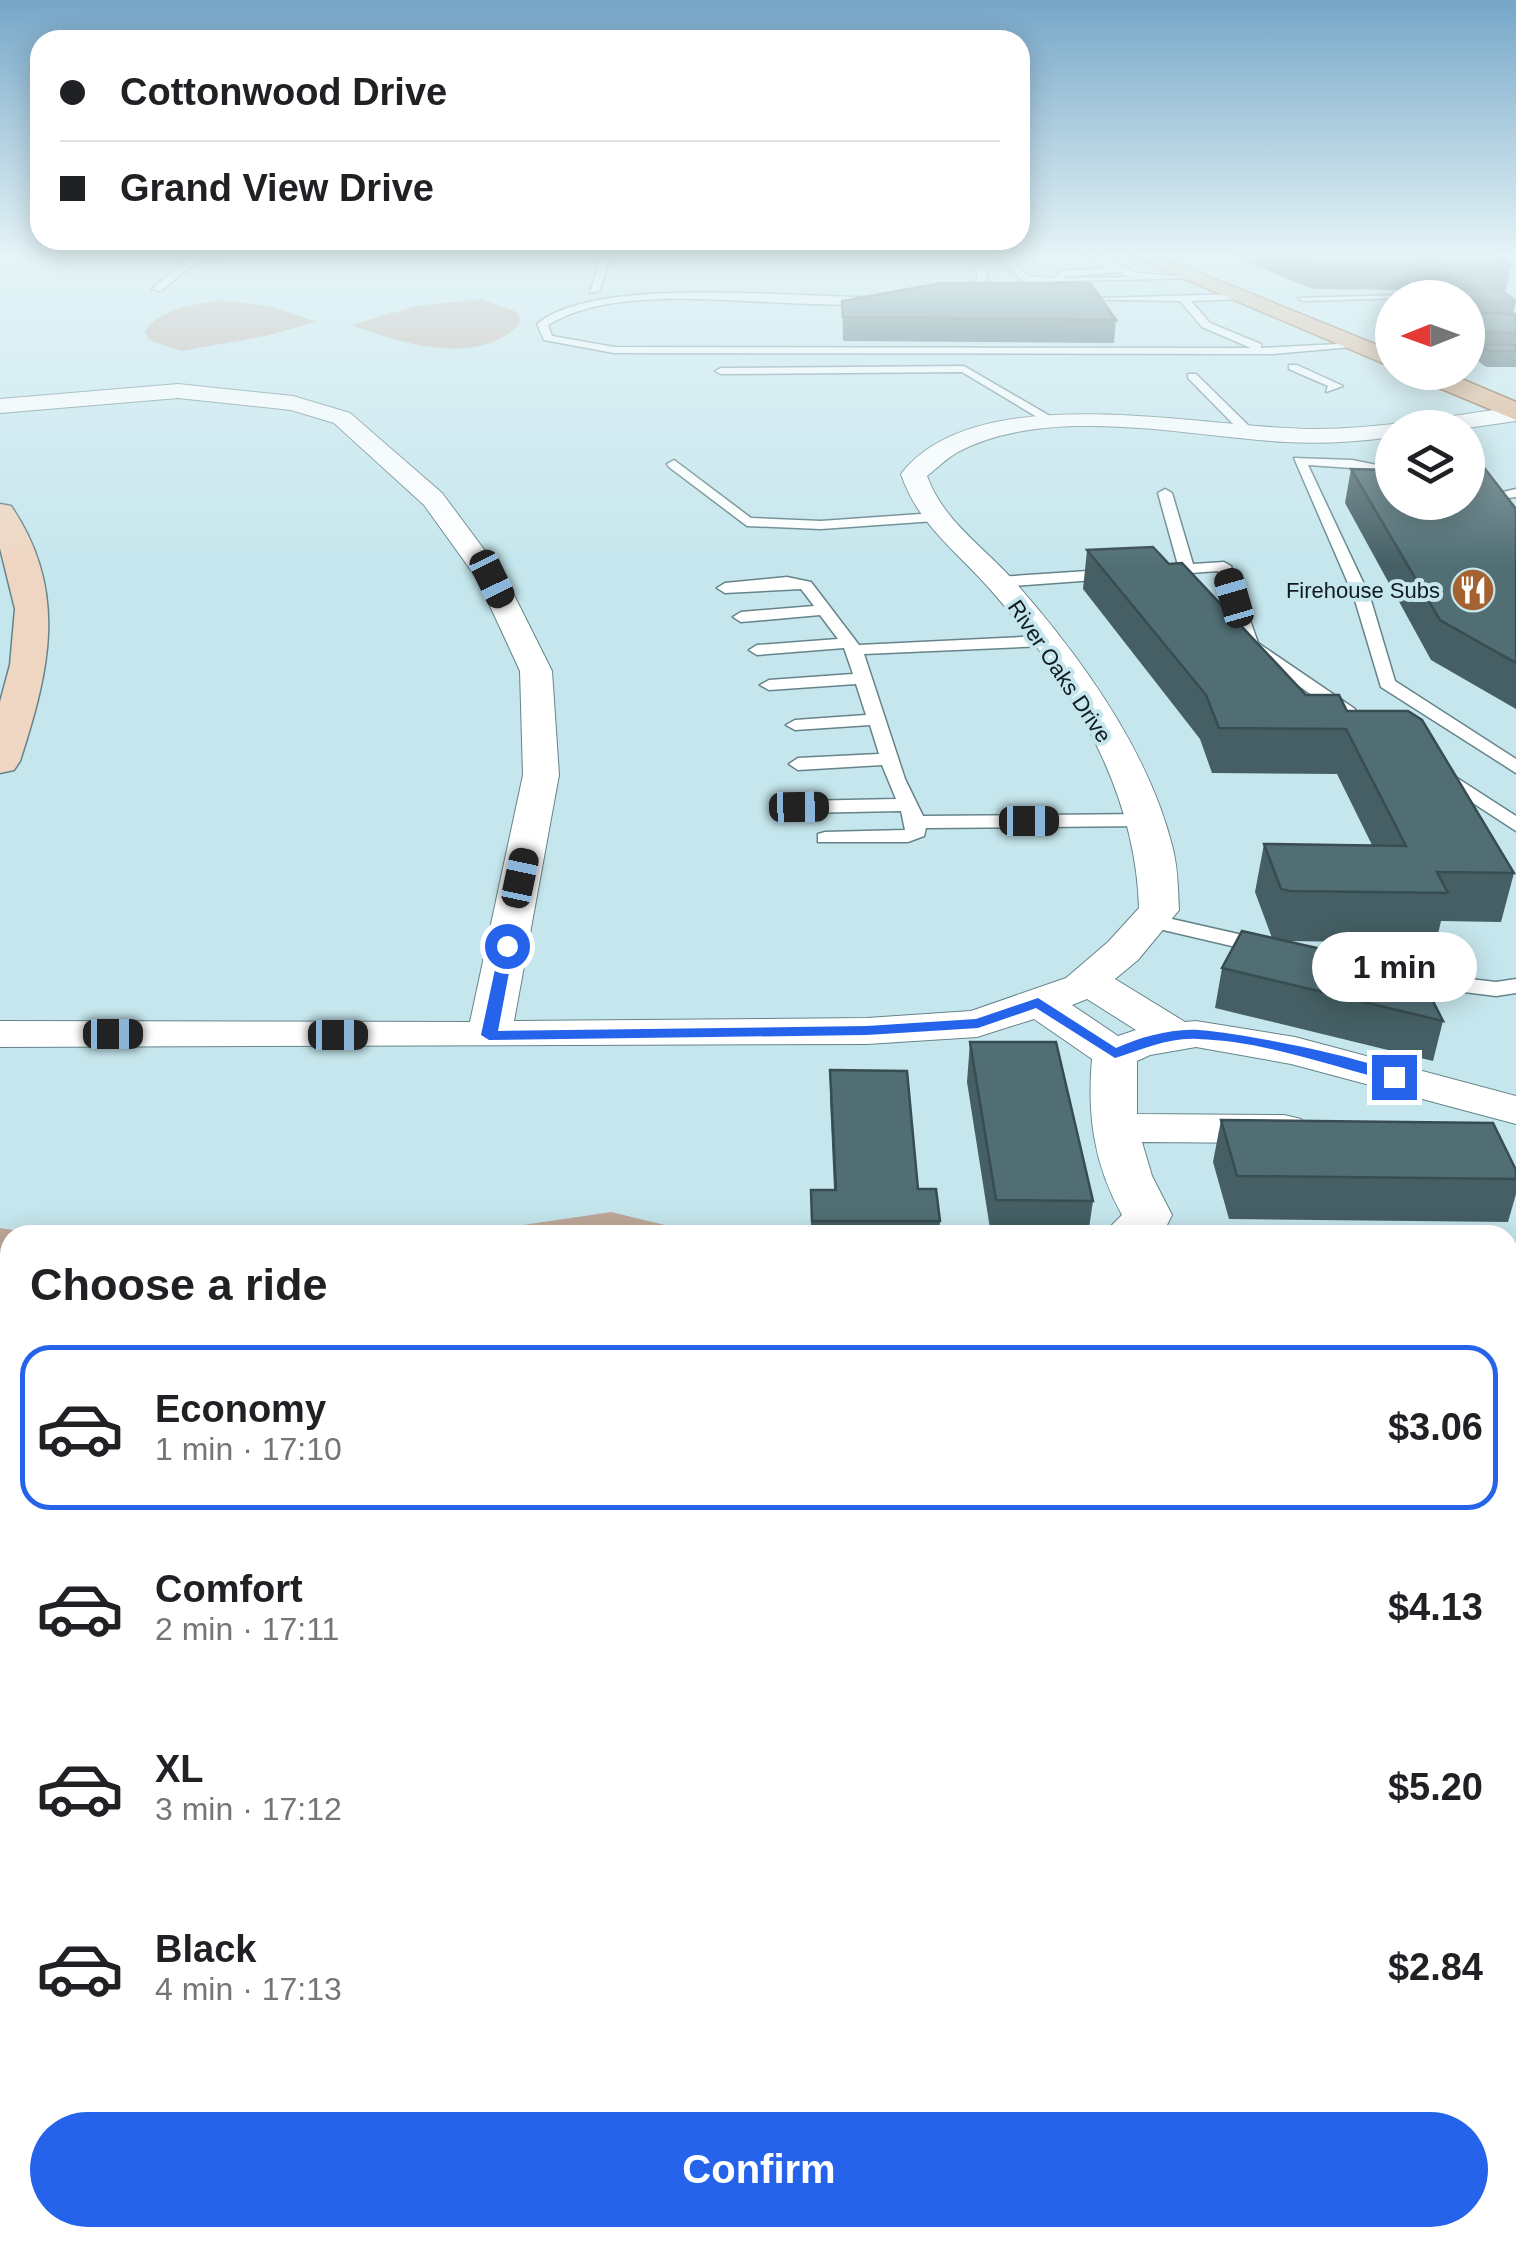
<!DOCTYPE html>
<meta charset="utf-8">
<style>
:root{--surface:#fff;--page:#f2f2f2;--text:#202124;--muted:#757577;--line:#e0e0e0;--accent:#2563eb}
body{margin:0;font-family:Helvetica,sans-serif;background:var(--page);color:var(--text);height:100vh;display:flex;flex-direction:column;font-size:38px;white-space:nowrap}
*{box-sizing:border-box;margin:0}
p{font-size:32px;color:var(--muted)}
.icon{flex:none;width:55px;height:55px;fill:none;stroke:currentColor;stroke-width:2;stroke-linecap:round;stroke-linejoin:round}
.map{position:relative;flex:1;overflow:hidden}
.sheet{position:absolute;left:0px;top:1225px;width:1518px;height:1022px;display:flex;flex-direction:column;background:var(--surface);border-radius:30px 30px 0 0;box-shadow:0 5px 25px #0003}
.sheet>*{flex:none}
.banner{position:absolute;left:30px;top:30px;width:1000px;height:220px;border-radius:30px;box-shadow:0 5px 25px #0003;display:grid;align-content:center;height:220px;padding:0 30px;background:var(--surface)}
.needle{width:65px;rotate:269deg}
.tools{position:absolute;left:1375px;top:280px;display:grid;gap:20px}
.tools a{display:grid;place-items:center;width:110px;height:110px;border-radius:50%;background:var(--surface);box-shadow:0 5px 25px #0003;font-size:50px}
.end{position:absolute;width:45px;height:45px;margin:-22px;border:12px solid #2563eb;background:#fff;box-shadow:0 0 0 5px #fff}
.from{border-radius:50%}
.bubble{position:absolute;height:70px;border-radius:35px;background:var(--surface);box-shadow:0 5px 25px #0003;font-size:32px;font-weight:700;line-height:70px;text-align:center}
.car{position:absolute;width:30px;height:60px;margin:-30px -15px;border-radius:12px;box-shadow:0 0 8px 2px #0007;background:linear-gradient(#222 24%,#8ab4d8 0 40%,#222 0 76%,#8ab4d8 0 86%,#222 0)}
.banner b{display:flex;align-items:center;gap:35px;height:95px;font-size:38px}
.banner b+b{border-top:2px solid var(--line)}
.banner i{width:25px;height:25px;background:var(--text)}
ul{padding:0;list-style:none}
li{display:flex;align-items:center;gap:30px;height:165px;margin:0 20px 15px;padding:0 10px;border:5px solid transparent;border-radius:30px}
li div{flex:1}
li b{display:block;font-size:38px}
li em{font-style:normal;font-weight:700}
li.active{border-color:var(--accent)}
li>.icon{width:90px;height:90px;stroke-width:1.5}
h2{padding:0 30px;font-size:45px;line-height:120px}
.cta{display:flex;gap:20px;margin-top:auto;padding:20px 30px}
.cta a{flex:1;height:115px;border-radius:60px;background:var(--accent);color:#fff;font-size:40px;font-weight:700;line-height:115px;text-align:center}
.map>svg:first-child{display:block}
</style>
<div class="map">
<svg width="1516" height="2246" viewBox="0 0 1516 2246">
<rect width="100%" height="100%" fill="#c5e6ed"/>
<g fill="#bfa899">
<path d="M481,299L517,312L521,322C480,369 400,343 351,325L416,306Z"/>
<path d="M221,300L274,307L316,322L266,336L181,351L149,340L145,331C161,308 195,305 221,300Z"/>
<polygon points="611,1212 706,1235 465,1235 468,1233"/>
<polygon points="0,1228 45,1235 10,1235 10,1907 0,1908"/>
<polygon points="1508,1272 1516,1272 1516,1615 1508,1617"/>
</g>
<g fill="none" stroke-linecap="round" stroke-linejoin="round">
<g fill="#506d73" fill-rule="evenodd">
<polygon points="1516,1487 1516,1499 1508,1501 1508,1489"/>
<polygon points="10,1715 10,1731 0,1733 0,1717"/>
</g>
<g stroke="#65848a" stroke-width="3">
<g id="service">
<polygon points="236,252 263,252 196,262 161,291 152,289 190,257"/>
<polygon points="603,252 613,252 599,291 590,293"/>
<polygon points="969,252 977,252 988,277 977,293 972,290 978,277"/>
<path d="M992,252H1058L1011,257L1027,276L1054,278L1061,271L1109,268L1075,252H1087L1138,273L1199,278L1024,282ZM1119,272L1129,277L1064,278V277Z"/>
<polygon points="1139,252 1275,252 1279,254 1136,257"/>
<path d="M1239,294L1243,299L1191,301L1210,323L1261,344V348L1358,343L1363,346L1272,354L614,353L544,340L537,324C595,275 795,298 874,297L878,302C783,314 629,275 548,325L552,336L614,347L1251,348L1202,327L1180,301L1064,299Z"/>
<polygon points="1436,294 1441,297 1303,301 1298,298"/>
<polygon points="1468,351 1516,352 1516,358 1468,357"/>
<polygon points="1289,365 1297,365 1343,386 1326,392 1328,386 1289,369"/>
<polygon points="964,366 1062,423 1052,426 962,372 721,374 715,371 721,368"/>
<polygon points="1188,374 1196,374 1251,428 1251,434 1243,434 1188,378"/>
<polygon points="1294,458 1352,460 1392,468 1392,476 1352,468 1308,465 1370,597 1395,681 1516,759 1516,773 1381,687 1354,597"/>
<polygon points="674,460 751,518 821,521 935,513 942,517 935,521 821,529 747,526 669,467 667,464"/>
<polygon points="1165,489 1172,493 1193,564 1224,562 1231,566 1258,643 1355,709 1355,717 1343,717 1245,648 1218,571 999,587 991,582 999,577 1178,565 1158,493"/>
<polygon points="1516,489 1516,497 1501,499 1516,518 1516,532 1511,531 1485,496"/>
<polygon points="787,577 811,582 859,645 1044,636 1052,641 1044,646 864,654 905,779 923,816 1145,814 1155,820 1145,826 926,828 924,836 908,842 818,842 818,834 825,832 905,830 901,811 799,813 789,807 799,801 896,799 882,765 798,770 789,764 798,758 879,754 870,725 795,730 786,725 795,720 866,715 856,684 769,690 760,685 769,680 853,674 844,648 757,655 749,650 757,645 838,639 820,615 741,622 733,617 741,612 814,606 801,589 725,593 717,588 725,583"/>
<polygon points="1437,765 1516,816 1516,831 1430,775 1428,771"/>
<polygon points="1150,914 1278,943 1281,948 1270,955 1142,925 1139,920 1142,915"/>
<polygon points="1392,970 1496,982 1516,979 1516,993 1496,996 1384,982 1381,977 1384,972"/>
</g>
</g>
<g stroke="#65848a" stroke-width="2">
<g id="minor">
<path d="M178,384L293,396L350,413L442,493L506,579L552,671L559,775L514,1021L867,1018L971,1011L1066,978L1108,942L1139,908C1136,788 1067,676 989,588C956,551 917,523 901,474C977,375 1205,429 1312,429C1381,429 1447,416 1516,407V421L1467,428H1392V437C1357,442 1321,444 1285,442C1186,436 1048,404 958,452C947,458 937,468 927,476C944,522 983,546 1014,581C1080,656 1149,750 1173,849C1178,869 1178,890 1179,910L1138,960L1115,979L1185,1022L1196,1021L1295,1037L1516,1096V1124L1291,1064L1196,1047L1150,1055L1137,1061V1114L1284,1115L1301,1119L1308,1129L1301,1139L1284,1143L1142,1142L1152,1176L1172,1215L1162,1235H1102L1122,1215C1094,1164 1087,1116 1092,1059L1034,1019L977,1037L867,1044L0,1047V1021L470,1022L523,775L520,671L478,580L424,505L334,423L291,410L178,398L0,413V399ZM1087,999L1136,1030L1118,1036L1072,1005Z"/>
<polygon points="305,2238 436,2238 433,2246 301,2246"/>
</g>
</g>
<g stroke="#65848a" stroke-width="3">
<path id="secondary" d="M0,504L11,506C69,591 49,671 20,761L14,770L0,773V702L10,665L15,609L0,548Z"/>
</g>
<g stroke="#89562b" stroke-width="3">
<g id="primary">
<polygon points="1121,252 1148,252 1392,351 1392,367"/>
<polygon points="1410,372 1445,372 1516,402 1516,420 1413,377"/>
</g>
</g>
<use href="#service" fill="#fff" fill-rule="evenodd"/>
<use href="#minor" fill="#fff" fill-rule="evenodd"/>
<use href="#secondary" fill="#efd6c2" fill-rule="evenodd"/>
<use href="#primary" fill="#dfac84" fill-rule="evenodd"/>
</g>
<g fill="#455f64">
<polygon points="1241,252 1490,252 1511,266 1506,290 1503,290 1516,301 1513,314 1516,314 1516,367 1486,367 1478,361 1480,348 1468,348 1468,298 1406,298 1407,290 1314,289 1240,260"/>
<polygon points="842,301 1116,320 1114,343 843,341"/>
<polygon points="1351,469 1516,509 1516,709 1431,660 1345,503"/>
<polygon points="1087,550 1169,564 1306,695 1347,711 1514,873 1501,922 1441,921 1436,943 1284,941 1443,1021 1433,1061 1215,1008 1222,968 1272,938 1255,892 1264,844 1372,845 1337,774 1212,773 1200,739 1083,589"/>
<polygon points="970,1042 1093,1201 1088,1235 991,1235 967,1082"/>
<polygon points="830,1070 940,1221 939,1235 811,1235 811,1190 834,1190 830,1098"/>
<polygon points="1221,1120 1516,1170 1516,1194 1508,1222 1229,1219 1213,1162"/>
</g>
<g fill="#506e74" stroke="#384d51" stroke-width="2.5">
<polygon points="1280,252 1490,252 1511,266 1318,266"/>
<polygon points="942,283 1090,283 1116,320 843,317 842,301"/>
<polygon points="1408,288 1500,289 1516,301 1471,301 1469,313 1516,314 1516,333 1471,331 1468,334 1468,298 1420,298"/>
<polygon points="1481,345 1516,345 1516,351 1489,351"/>
<polygon points="1468,459 1472,459 1482,465 1516,509 1516,663 1440,620 1351,469 1392,470 1392,502 1468,502"/>
<polygon points="1153,547 1169,564 1182,563 1306,695 1339,695 1347,711 1408,711 1422,720 1514,873 1437,872 1448,893 1290,891 1281,889 1264,844 1406,846 1346,729 1219,728 1206,695 1087,550"/>
<polygon points="1242,931 1418,971 1443,1021 1222,968"/>
<polygon points="970,1042 1056,1042 1093,1201 996,1200"/>
<polygon points="830,1070 907,1071 918,1189 936,1189 940,1221 812,1221 811,1190 836,1190"/>
<polygon points="1221,1120 1493,1123 1516,1170 1516,1179 1237,1176"/>
</g>
<linearGradient id="sky" x2="0" y2="1"><stop stop-color="#76a6c8"/><stop offset="0.45" stop-color="#e5f4f7"/><stop offset="1" stop-color="#e5f4f7" stop-opacity="0"/></linearGradient>
<rect width="1516" height="566" fill="url(#sky)"/>
<path fill="#2563eb" d="M507,942L514,946L498,1031L867,1026L976,1019L1038,998L1116,1048C1140,1037 1173,1028 1199,1030C1235,1032 1378,1059 1402,1077L1394,1082C1331,1066 1264,1041 1198,1039C1169,1037 1142,1050 1115,1058L1036,1008L978,1028L867,1035L489,1040L481,1035L500,946Z"/>
<defs>
<g id="restaurant-disc" transform="scale(2.25)"><circle r="9.5" fill="#a46230" stroke="#c5e6ed"/><path d="M-5-6h1v4h1v-4h1v4h1v-4h1v5L-1.5 .5V6h-2V.5L-5-1ZM5-6V6H3V1.5H1.5Q1.5-4 5-6Z" fill="#fff"/></g>
</defs>
<g fill-rule="evenodd">
<use href="#restaurant-disc" x="1473" y="590"/>
</g>
<g text-anchor="middle" stroke-width="8" stroke-linejoin="round" paint-order="stroke">
<g font-size="22" fill="#0f1b1e" stroke="#c5e6ed" text-anchor="end">
<text x="1440" y="598">Firehouse Subs</text>
</g>
<g font-size="22" fill="#0f1b1e" stroke="#c5e6ed">
<text transform="translate(1060 671) rotate(56)" y="8">River Oaks Drive</text>
</g>
</g>
</svg>
<div class="tools">
<a><svg class="needle" viewBox="-14 -14 28 28"><path d="M0-13l5 13h-10z" fill="#e53935"/><path d="M0 13l5-13h-10z" fill="#757577"/></svg></a>
<a><svg class="icon" aria-label="layers" viewBox="0 0 24 24"><path d="M12 4l9 5-9 5-9-5zM3 14l9 5 9-5"/></svg></a>
</div>
<i class="end from" style="left:507px;top:946px"></i>
<i class="end" style="left:1394px;top:1077px"></i>
<div class="bubble" style="left:1312px;top:932px;width:165px">1 min</div>
<i class="car" style="left:492px;top:579px;rotate:154deg"></i>
<i class="car" style="left:1234px;top:598px;rotate:344deg"></i>
<i class="car" style="left:799px;top:807px;rotate:89deg"></i>
<i class="car" style="left:1029px;top:821px;rotate:90deg"></i>
<i class="car" style="left:520px;top:878px;rotate:12deg"></i>
<i class="car" style="left:113px;top:1034px;rotate:90deg"></i>
<i class="car" style="left:338px;top:1035px;rotate:90deg"></i>
<div class="banner">
<b><i class="from"></i>Cottonwood Drive</b>
<b><i></i>Grand View Drive</b>
</div>
<section class="sheet">
<h2>Choose a ride</h2>
<ul>
<li class="active"><svg class="icon" aria-label="car" viewBox="0 0 24 24"><path d="M5 17H2v-5l4-1 3-4h7l3 4 3 1v5h-3M9 17h6M6 11h13"/><circle cx="7" cy="17" r="2"/><circle cx="17" cy="17" r="2"/></svg><div><b>Economy</b><p>1 min · 17:10</p></div><em>$3.06</em></li>
<li><svg class="icon" aria-label="car" viewBox="0 0 24 24"><path d="M5 17H2v-5l4-1 3-4h7l3 4 3 1v5h-3M9 17h6M6 11h13"/><circle cx="7" cy="17" r="2"/><circle cx="17" cy="17" r="2"/></svg><div><b>Comfort</b><p>2 min · 17:11</p></div><em>$4.13</em></li>
<li><svg class="icon" aria-label="car" viewBox="0 0 24 24"><path d="M5 17H2v-5l4-1 3-4h7l3 4 3 1v5h-3M9 17h6M6 11h13"/><circle cx="7" cy="17" r="2"/><circle cx="17" cy="17" r="2"/></svg><div><b>XL</b><p>3 min · 17:12</p></div><em>$5.20</em></li>
<li><svg class="icon" aria-label="car" viewBox="0 0 24 24"><path d="M5 17H2v-5l4-1 3-4h7l3 4 3 1v5h-3M9 17h6M6 11h13"/><circle cx="7" cy="17" r="2"/><circle cx="17" cy="17" r="2"/></svg><div><b>Black</b><p>4 min · 17:13</p></div><em>$2.84</em></li>
</ul>
<div class="cta"><a>Confirm</a></div>
</section>
</div>
